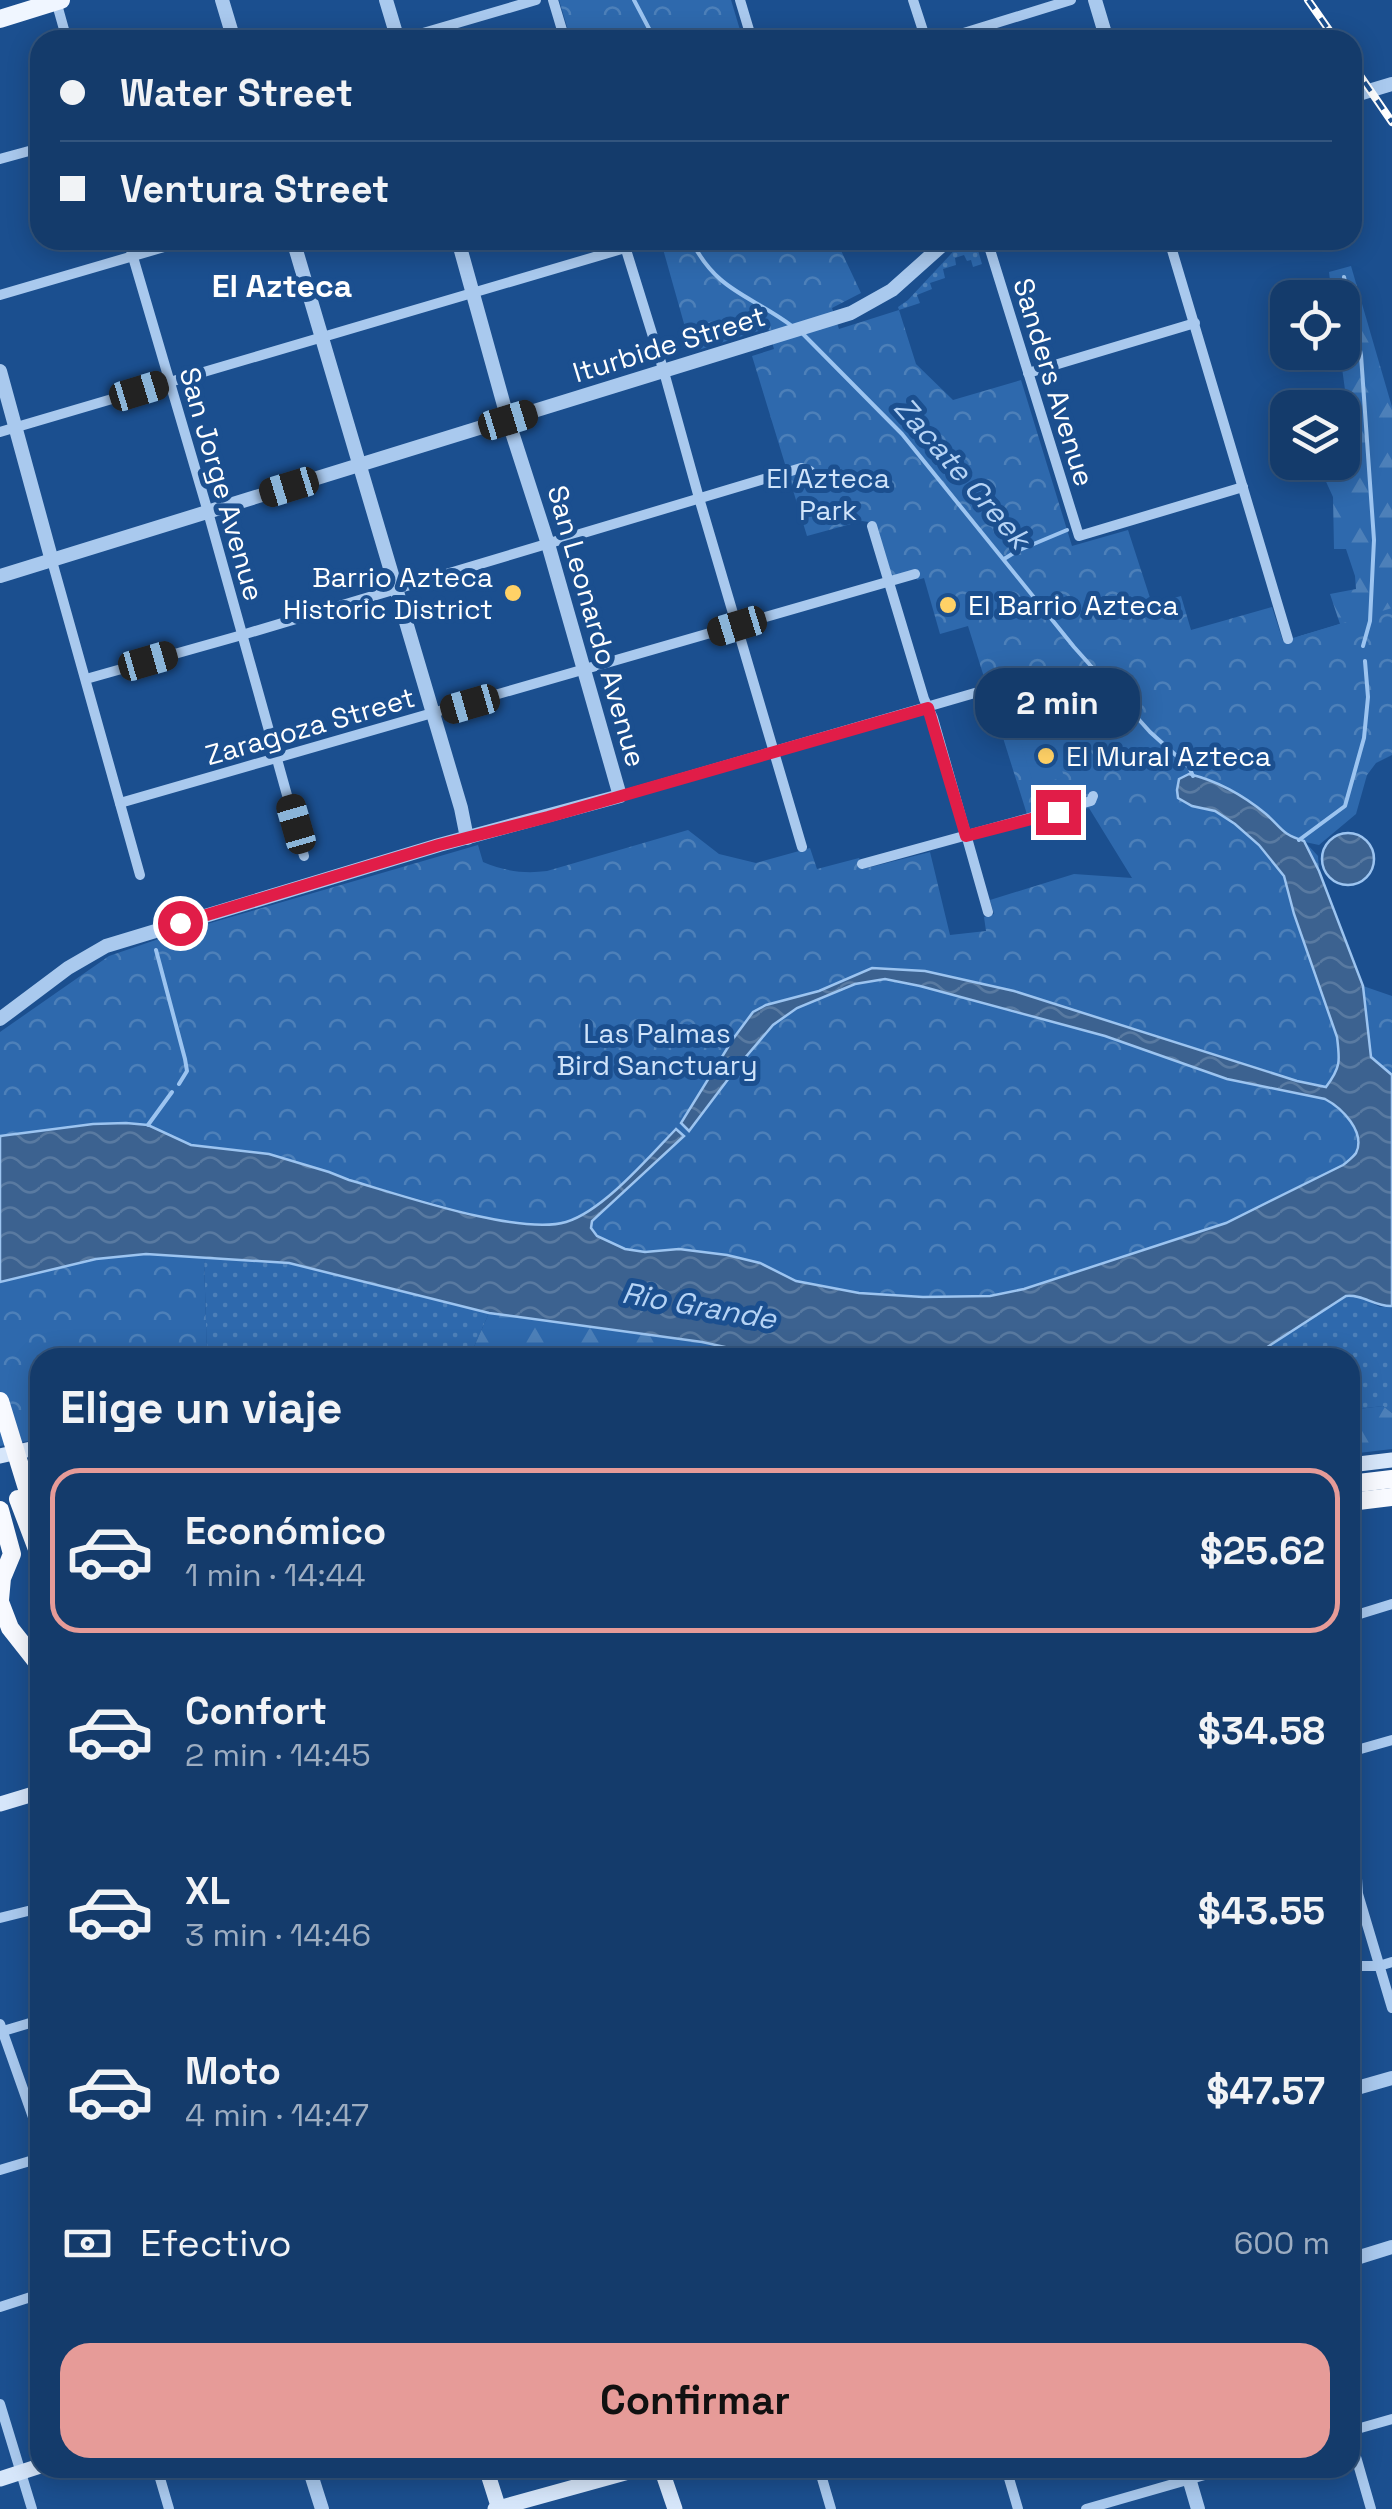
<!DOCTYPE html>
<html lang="es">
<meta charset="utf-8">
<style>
:root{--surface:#143b6b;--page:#1d4271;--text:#f1f3f6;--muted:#9dadc1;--line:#33557e;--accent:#e69b98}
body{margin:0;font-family:"Space Grotesk",sans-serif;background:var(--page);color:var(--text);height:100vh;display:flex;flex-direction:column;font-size:38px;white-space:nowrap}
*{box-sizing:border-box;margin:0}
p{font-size:32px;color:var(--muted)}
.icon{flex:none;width:55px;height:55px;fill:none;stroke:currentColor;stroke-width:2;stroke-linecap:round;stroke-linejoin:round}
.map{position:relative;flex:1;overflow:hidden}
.panel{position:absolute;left:30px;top:1348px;width:1330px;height:1130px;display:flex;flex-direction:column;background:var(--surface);border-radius:30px;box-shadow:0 5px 25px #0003,0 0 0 2px var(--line)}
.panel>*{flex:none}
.hud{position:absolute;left:30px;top:30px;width:1332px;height:220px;border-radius:30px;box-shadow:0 5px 25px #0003,0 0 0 2px var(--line);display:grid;align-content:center;height:220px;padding:0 30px;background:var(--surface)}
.tools{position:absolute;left:1270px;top:280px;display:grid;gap:20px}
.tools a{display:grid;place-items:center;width:90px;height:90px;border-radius:20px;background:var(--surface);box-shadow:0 5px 25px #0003,0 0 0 2px var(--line);font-size:50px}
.end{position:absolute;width:45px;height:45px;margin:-22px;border:12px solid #e11d48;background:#fff;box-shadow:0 0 0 5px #fff}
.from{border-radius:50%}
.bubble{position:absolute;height:70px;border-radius:30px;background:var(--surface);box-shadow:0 5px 25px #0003,0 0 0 2px var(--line);font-size:32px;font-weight:600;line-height:70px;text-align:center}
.car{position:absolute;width:30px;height:60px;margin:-30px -15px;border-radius:12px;box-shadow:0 0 8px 2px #0007;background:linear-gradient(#222 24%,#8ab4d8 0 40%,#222 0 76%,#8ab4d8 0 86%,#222 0)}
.hud b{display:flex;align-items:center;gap:35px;height:95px;font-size:38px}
.hud b+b{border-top:2px solid var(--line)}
.hud i{width:25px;height:25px;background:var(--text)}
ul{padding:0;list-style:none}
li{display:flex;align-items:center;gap:30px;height:165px;margin:0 20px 15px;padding:0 10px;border:5px solid transparent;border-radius:30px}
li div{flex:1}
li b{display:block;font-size:38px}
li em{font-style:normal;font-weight:600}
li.active{border-color:var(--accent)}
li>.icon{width:90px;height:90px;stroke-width:1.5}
h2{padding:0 30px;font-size:45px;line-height:120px}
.pay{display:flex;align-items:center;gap:25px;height:110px;padding:0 30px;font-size:38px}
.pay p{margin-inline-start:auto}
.button{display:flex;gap:20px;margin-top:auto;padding:20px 30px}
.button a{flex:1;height:115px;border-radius:30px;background:var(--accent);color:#111;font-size:40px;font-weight:600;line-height:115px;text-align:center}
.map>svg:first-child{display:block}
</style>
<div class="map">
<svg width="1392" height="2509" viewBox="0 0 1392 2509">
<defs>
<pattern id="grass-dots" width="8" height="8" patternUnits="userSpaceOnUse" patternTransform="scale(2.5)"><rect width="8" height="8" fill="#2e69ad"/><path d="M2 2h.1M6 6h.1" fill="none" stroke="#4d80b9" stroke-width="1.8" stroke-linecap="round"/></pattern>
<pattern id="forest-firs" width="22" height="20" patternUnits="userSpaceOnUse" patternTransform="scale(2.5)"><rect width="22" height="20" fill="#2e69ad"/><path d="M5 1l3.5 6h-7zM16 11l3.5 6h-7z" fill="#4d80b9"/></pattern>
<pattern id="park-crowns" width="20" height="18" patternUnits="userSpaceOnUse" patternTransform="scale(2.5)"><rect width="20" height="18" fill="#2e69ad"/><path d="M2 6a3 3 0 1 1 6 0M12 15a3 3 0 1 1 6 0" fill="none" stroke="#4d80b9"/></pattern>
<pattern id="water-waves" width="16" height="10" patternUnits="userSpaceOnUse" patternTransform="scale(2.5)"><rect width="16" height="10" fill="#3c6290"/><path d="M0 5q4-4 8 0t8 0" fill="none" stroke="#597aa1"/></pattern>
</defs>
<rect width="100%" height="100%" fill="#1b4f8f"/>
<g fill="url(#grass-dots)">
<polygon points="964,240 975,240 982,264 973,267 971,260 967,261 964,255 955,258 956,265 943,269 945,278 930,283 932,289 917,295 920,303 899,310 898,307 908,300"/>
<polygon points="204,1258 289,1263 489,1313 473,1349 410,1350 375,1358 207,1357"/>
<polygon points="1356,1295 1380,1307 1392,1306 1392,1413 1383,1406 1350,1410 1350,1358 1252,1358 1346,1296"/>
</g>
<g fill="url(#forest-firs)">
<polygon points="1351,266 1392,407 1392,641 1297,637 1340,624 1330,594 1356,589 1355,576 1346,549 1334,549 1333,497 1318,464 1342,462 1343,455 1346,453 1348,412 1340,353 1342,352 1342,298 1332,297 1329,272"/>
<polygon points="489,1313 702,1342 775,1357 375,1358 410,1350 473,1349"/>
<polygon points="1383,1406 1392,1413 1392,1449 1350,1454 1350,1410"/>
</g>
<g fill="url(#park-crowns)">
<polygon points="559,0 731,0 743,40 571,40"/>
<path d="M629,240H806L809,246L827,240H836L861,293L832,308L839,329L899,310L916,364L953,400L1021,380L1072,546L1128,530L1152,604L1181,596L1191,630L1272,607L1283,641L1392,608V755L1376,763L1367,775L1356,814L1319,845L1305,842L1318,856L1319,871L1363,986L1392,996V1075L1371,1058L1355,1155L1343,1165L1226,1223L1024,1289L990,1296L923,1297L859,1293L796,1281L760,1263L727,1255L679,1249L645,1252L625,1249L526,1224L479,1216L349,1180L329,1172L269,1154L191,1145L148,1125L126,1123L93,1124L0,1136V1032L109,956L176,933L478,845L483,862C504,871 524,874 547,871L688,830L719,854L756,863L810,848L817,869L859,858L863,869L930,852L950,935L986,931L984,917L994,914L990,900L1074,874L1132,878L1089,808L1030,824L968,626L940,634L924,578L917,580L914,570L892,576L875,523L862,521L807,536L752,356L774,349L768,328L692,352L663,249L632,251Z"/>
<polygon points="146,1254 204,1258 207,1357 40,1358 40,1439 0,1446 0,1282 96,1259"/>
</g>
<polygon fill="#2e69ad" points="1050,731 1064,777 1034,786 1020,740"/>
<g fill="url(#water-waves)" stroke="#9cc4f0" stroke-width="2.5">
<path d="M1189,774C1218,781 1243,795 1266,814C1282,828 1281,834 1304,841L1319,871L1363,986L1371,1057L1392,1075V1306C1375,1307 1363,1294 1346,1296L1252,1357L775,1358L702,1342L489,1313L289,1263L146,1254L96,1259L0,1282V1136L93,1124L126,1123L148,1125L191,1145L269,1154L329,1172L349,1180C398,1194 519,1236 566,1222C603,1211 649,1157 676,1129L684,1136L592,1221L591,1228L597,1236L625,1249L645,1252L679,1249L727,1255L760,1263L796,1281L859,1293L923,1297L990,1296L1024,1289L1226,1223L1343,1165C1346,1163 1354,1156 1356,1153C1366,1132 1342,1108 1325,1099L1227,1079L1105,1036L920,986L885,979L855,984L797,1008L773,1025L738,1066L689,1131L681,1123L733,1039L753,1012L766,1005L819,991L872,968L925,971L1014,991L1297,1081L1326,1087C1341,1067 1340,1061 1337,1037L1294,914L1284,876L1259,845L1235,824L1215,811L1192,806L1178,798L1177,790L1179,779Z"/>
<circle cx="1348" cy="859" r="26"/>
</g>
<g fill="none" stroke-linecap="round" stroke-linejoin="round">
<g stroke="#9cc4f0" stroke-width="4">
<polyline points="634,0 655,40"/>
<path d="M691,240C717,292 749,294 792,326"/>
<polyline points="1344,277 1361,355 1374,540 1370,621 1363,646"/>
<polyline points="803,334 902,434 1074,647 1150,732 1189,767 1193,776"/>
<polyline points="1004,559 1017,551 1067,530"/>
<polyline points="1299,840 1345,806 1364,738 1368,697 1365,661"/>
<polyline points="156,950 185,1059 187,1071 179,1084"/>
<polyline points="148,1125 172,1092"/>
</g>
<g stroke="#a9c9ee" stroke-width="10">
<polyline points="553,0 565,40"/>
<polyline points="740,0 752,40"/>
<polyline points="913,0 926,40"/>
<polyline points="56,1 67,40"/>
<polyline points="399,40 536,0"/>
<polyline points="941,40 1071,0"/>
<polyline points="0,159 40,148"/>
<polyline points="128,240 208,512 304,856"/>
<polyline points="623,240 664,372 699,498 802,847"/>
<polyline points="813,240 814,245"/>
<polyline points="987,240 1079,536 1243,487"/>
<polyline points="1169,240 1288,639"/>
<polyline points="0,295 188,240"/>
<polyline points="1028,373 1195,323"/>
<polyline points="0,432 625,248"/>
<polyline points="872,526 924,699 933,718 988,912"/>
<polyline points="52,561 140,875"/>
<polyline points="86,679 242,635 801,468 810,471"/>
<polyline points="620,796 992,688"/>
<polyline points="120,803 915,574"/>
<polyline points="862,864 1091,801 1093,796"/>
<polyline points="1350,1517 1354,1515 1360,1501"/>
<polyline points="1350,1617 1392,1604"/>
<polyline points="1350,1752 1392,1740"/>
<polyline points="1350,1768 1358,1894 1392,2008"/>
<polyline points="0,1918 40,1908"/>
<polyline points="1350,1966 1379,1966 1392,1962"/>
<polyline points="0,2024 40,2137"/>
<polyline points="0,2032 40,2020"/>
<polyline points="0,2170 40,2158"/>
<polyline points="0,2307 40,2294"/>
<polyline points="0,2404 32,2509"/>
<polyline points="1350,2431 1392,2419"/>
<polyline points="1350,2436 1371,2509"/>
<polyline points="157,2468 169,2509"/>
<polyline points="819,2468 831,2509"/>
<polyline points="1006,2468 1018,2509"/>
<polyline points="1086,2509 1229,2468"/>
</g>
<g stroke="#a9c9ee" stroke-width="14">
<polyline points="222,0 234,40"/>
<polyline points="386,0 398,40"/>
<polyline points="1095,0 1107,40"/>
<polyline points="1352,96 1392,84"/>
<polyline points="293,240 461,808 467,838"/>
<polyline points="0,371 52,561"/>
<polyline points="0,576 851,313 892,290 948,240"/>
<polyline points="0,1019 68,968 106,946 439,845 620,796 548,544 508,420 458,240"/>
<polyline points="1350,2090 1392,2078"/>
<polyline points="1350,2260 1392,2247"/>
<polyline points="309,2468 322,2509"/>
<polyline points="1186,2468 1198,2509"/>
</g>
<g stroke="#d6e6fa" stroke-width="15">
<polyline points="0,1456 40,1447"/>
<polyline points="1350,1465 1392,1460"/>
<polyline points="0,1804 40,1792"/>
<polyline points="486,2468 499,2509"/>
<polyline points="661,2468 675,2509"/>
<polyline points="0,2479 40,2466"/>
<polyline points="495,2509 643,2468"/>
</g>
<polyline stroke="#f0f6ff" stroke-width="18" points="0,19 61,0"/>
<g stroke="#f8faff" stroke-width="18">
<polyline points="1350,1484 1392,1479"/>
<polyline points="18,1499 40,1557"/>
<polyline points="1350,1502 1392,1497"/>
<polyline points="0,1510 12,1554 2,1578 0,1600"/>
<polyline points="0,1602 10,1628 36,1661"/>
</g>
<g stroke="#fff" stroke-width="8">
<g id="rail">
<polyline points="1308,0 1336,40"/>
<polyline points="1352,64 1392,122"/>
</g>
</g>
<use href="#rail" stroke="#1b4f8f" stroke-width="4" stroke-dasharray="11" stroke-linecap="butt"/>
<polyline stroke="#f8faff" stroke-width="18" points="0,1401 29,1495"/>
</g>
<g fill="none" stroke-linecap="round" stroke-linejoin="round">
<polyline stroke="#e11d48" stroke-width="12" points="180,923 439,845 548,817 928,708 966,836 1058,812"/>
</g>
<g fill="#ffd166" stroke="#1b4f8f" stroke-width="4">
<circle cx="513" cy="593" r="10"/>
<circle cx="948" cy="605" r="10"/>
<circle cx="1046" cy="756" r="10"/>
</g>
<g text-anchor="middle" stroke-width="10" stroke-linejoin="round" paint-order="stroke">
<g font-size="28" fill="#fff" stroke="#1b4f8f">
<text transform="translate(669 344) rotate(-17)" y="10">Iturbide Street</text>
<text transform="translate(1054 382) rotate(73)" y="10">Sanders Avenue</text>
<text transform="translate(222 484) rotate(74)" y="10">San Jorge Avenue</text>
<text transform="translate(597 626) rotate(74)" y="10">San Leonardo Avenue</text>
<text transform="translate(310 726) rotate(-16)" y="10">Zaragoza Street</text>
</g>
<g font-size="28" fill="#cfe3fa" stroke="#1b4f8f">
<text x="828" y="488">El Azteca<tspan x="828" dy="32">Park</tspan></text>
<text x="657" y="1043">Las Palmas<tspan x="657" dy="32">Bird Sanctuary</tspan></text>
</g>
<g font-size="28" fill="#fff" stroke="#1b4f8f" text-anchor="start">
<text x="493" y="587" text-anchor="end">Barrio Azteca<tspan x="493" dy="32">Historic District</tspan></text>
<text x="968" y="615">El Barrio Azteca</text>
<text x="1066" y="766">El Mural Azteca</text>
</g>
<g font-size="30" font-style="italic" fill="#b5d3f5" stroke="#1b4f8f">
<text transform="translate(962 473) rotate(49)" y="10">Zacate Creek</text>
<text transform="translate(699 1306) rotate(10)" y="10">Rio Grande</text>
</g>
<g font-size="32" font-weight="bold" fill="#fff" stroke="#1b4f8f">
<text x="282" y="297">El Azteca</text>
</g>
</g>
</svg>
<div class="tools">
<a><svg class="icon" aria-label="locate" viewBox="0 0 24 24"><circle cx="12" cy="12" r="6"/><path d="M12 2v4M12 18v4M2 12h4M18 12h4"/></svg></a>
<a><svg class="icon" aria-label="layers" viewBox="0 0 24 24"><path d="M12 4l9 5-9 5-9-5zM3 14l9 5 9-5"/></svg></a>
</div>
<i class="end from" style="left:180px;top:923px"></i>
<i class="end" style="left:1058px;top:812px"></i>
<div class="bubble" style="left:975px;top:668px;width:165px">2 min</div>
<i class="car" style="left:139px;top:391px;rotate:73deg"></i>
<i class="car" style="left:508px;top:420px;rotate:73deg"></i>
<i class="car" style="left:289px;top:487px;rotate:253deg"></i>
<i class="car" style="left:737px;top:626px;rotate:253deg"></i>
<i class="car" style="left:148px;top:661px;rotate:74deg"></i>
<i class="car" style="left:470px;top:704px;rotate:254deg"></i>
<i class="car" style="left:296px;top:824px;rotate:344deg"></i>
<div class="hud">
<b><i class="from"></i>Water Street</b>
<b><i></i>Ventura Street</b>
</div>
<section class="panel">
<h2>Elige un viaje</h2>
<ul>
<li class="active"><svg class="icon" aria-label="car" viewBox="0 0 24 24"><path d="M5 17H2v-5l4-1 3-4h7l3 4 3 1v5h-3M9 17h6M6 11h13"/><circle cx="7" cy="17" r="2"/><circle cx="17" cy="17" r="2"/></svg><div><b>Económico</b><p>1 min · 14:44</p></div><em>$25.62</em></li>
<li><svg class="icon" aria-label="car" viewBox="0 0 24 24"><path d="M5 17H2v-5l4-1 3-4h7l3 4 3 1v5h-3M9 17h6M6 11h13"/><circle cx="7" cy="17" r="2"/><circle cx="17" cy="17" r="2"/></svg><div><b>Confort</b><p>2 min · 14:45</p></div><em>$34.58</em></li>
<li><svg class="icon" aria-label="car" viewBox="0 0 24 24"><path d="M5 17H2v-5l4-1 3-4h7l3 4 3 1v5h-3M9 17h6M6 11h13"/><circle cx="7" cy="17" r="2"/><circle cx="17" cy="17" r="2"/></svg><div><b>XL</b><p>3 min · 14:46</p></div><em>$43.55</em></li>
<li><svg class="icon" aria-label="car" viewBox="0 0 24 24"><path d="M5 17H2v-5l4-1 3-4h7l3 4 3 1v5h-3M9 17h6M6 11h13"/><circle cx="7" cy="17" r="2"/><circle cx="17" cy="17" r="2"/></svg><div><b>Moto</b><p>4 min · 14:47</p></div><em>$47.57</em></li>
</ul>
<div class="pay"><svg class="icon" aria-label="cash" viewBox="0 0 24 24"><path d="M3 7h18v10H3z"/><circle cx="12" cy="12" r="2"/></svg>Efectivo<p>600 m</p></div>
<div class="button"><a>Confirmar</a></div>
</section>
</div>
